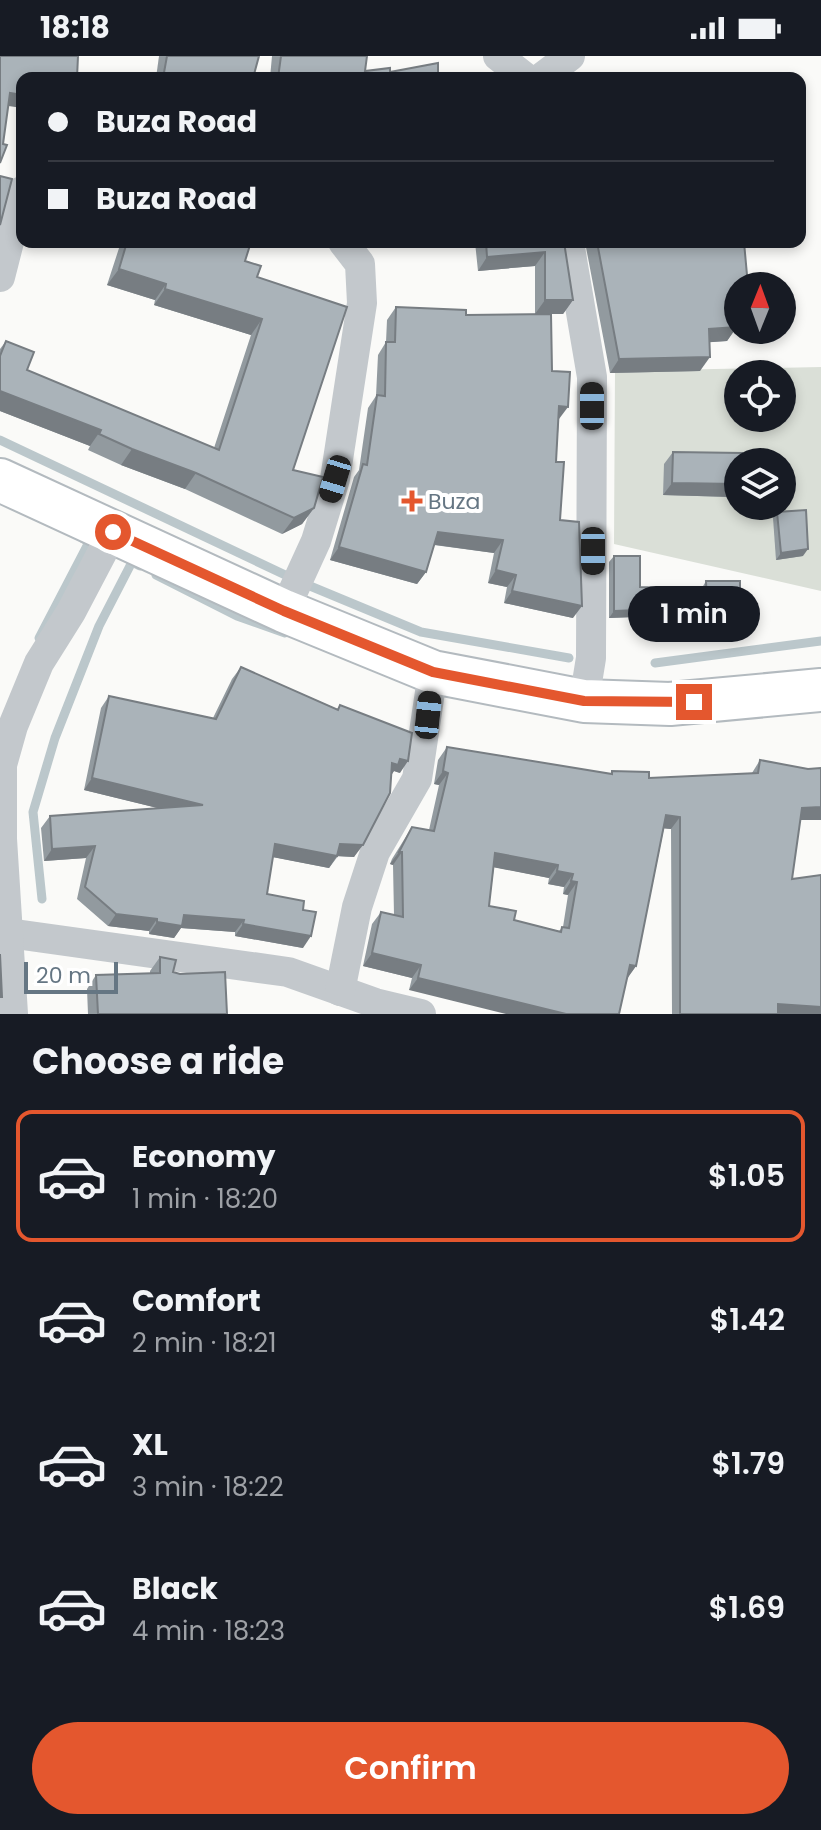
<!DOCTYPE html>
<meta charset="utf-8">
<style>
:root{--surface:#171b24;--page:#20242c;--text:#f1f3f6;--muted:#9ea1a6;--line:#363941;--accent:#e4572e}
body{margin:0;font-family:Poppins,sans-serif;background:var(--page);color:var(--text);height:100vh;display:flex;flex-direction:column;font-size:30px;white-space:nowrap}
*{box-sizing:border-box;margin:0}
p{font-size:26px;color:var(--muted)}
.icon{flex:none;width:44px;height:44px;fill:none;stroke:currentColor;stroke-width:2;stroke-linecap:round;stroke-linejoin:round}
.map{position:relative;height:958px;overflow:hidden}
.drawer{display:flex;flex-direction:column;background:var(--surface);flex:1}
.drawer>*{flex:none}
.top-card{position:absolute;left:16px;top:16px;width:790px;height:176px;border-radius:16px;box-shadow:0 4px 12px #0003;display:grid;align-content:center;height:176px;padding:0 32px;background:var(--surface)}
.needle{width:52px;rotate:1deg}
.tools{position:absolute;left:724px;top:216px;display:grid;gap:16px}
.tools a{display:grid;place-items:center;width:72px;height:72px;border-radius:50%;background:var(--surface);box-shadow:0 4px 12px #0003;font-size:40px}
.scale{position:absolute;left:24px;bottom:20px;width:94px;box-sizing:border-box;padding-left:8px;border:4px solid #657683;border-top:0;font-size:22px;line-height:28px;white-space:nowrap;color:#657683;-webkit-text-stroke:6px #fff;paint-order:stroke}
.end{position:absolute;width:36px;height:36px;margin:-18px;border:10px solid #e4572e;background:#fff;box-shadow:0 0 0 4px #fff}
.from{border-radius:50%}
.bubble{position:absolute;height:56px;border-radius:28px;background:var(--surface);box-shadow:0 4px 12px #0003;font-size:26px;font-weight:600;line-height:56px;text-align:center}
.car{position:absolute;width:24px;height:48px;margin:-24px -12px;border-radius:10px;box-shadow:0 0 6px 2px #0007;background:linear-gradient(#222 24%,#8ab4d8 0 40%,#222 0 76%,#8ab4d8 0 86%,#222 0)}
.top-card b{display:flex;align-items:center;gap:28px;height:76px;font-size:30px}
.top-card b+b{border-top:2px solid var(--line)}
.top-card i{width:20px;height:20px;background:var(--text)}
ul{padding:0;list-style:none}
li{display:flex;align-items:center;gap:24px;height:132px;margin:0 16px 12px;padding:0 16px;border:4px solid transparent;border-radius:16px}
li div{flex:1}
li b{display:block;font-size:30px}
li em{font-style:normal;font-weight:600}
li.selected{border-color:var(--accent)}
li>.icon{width:72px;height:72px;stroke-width:1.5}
h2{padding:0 32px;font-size:36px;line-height:96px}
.primary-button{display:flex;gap:16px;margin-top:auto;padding:16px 32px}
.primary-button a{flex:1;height:92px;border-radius:48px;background:var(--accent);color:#fff;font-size:32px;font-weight:600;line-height:92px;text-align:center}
.status{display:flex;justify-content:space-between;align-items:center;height:56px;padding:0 40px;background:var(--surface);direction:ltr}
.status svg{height:22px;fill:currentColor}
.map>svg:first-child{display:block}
</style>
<div class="status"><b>18:18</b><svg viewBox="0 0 49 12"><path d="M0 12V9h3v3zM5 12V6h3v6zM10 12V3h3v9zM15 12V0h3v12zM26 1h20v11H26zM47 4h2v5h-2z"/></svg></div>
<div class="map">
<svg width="821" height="958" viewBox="0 0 821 958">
<rect width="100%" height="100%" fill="#fafaf8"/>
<path fill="#dadfd7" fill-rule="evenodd" d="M821,311V535L614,488L615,315ZM738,318H782V362H738ZM738,406H782V450H738Z"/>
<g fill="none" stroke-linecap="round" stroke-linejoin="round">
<g stroke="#bbc7cb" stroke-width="9">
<polyline points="0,384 298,525 421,576 569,602"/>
<polyline points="156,519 237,560 285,577"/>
<polyline points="39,582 89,486 82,482"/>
<polyline points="655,607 821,585"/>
<polyline points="42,843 33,756 55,682 99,570 132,506 140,510"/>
</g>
<g stroke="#b3babf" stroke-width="46">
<polyline id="secondary" points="0,424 284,555 433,616 584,645 670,648 821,634"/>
</g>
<g stroke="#c3c8cc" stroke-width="30">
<polyline points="498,0 526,22"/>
<polyline points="541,22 570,0"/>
<polyline points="569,186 592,321 591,602 584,645"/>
<polyline points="0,221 22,135"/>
<polyline points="284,555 316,485 335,423 362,247 360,208 343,186"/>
<polyline points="8,877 288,916 375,947 421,958"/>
<polyline points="340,935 357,851 375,796 417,723 433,616"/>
<polyline points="13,958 2,783 2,709 13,670 39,607 71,556 113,476"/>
</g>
<use href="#secondary" stroke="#fff" stroke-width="42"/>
</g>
<g fill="#929a9f" fill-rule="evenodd">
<polygon points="159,0 259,0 253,22 156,22"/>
<polygon points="272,0 367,0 365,15 390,16 438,22 270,22"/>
<polygon points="121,186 251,186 245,205 257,221 293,414 314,452 302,468 282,478 185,433 121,409 88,394 90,390 0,355 0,293 6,285 27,314 214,392 251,279 154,249 155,244 107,229"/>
<polygon points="475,186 564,186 573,244 563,258 541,258 552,315 559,363 556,406 560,464 573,562 504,547 507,531 488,527 494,497 434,489 426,516 417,528 330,504 354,421 359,414 368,352 376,340 378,299 386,286 387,264 396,251 466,259 535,258 535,210 478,215"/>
<polygon points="585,186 744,186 738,230 738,268 727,285 709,286 700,315 610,317"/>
<polygon points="673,396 738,406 738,432 732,441 663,439 664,408"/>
<polygon points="777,456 803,500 776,504 773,462"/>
<polygon points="614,500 640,531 662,570 634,570 634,561 609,562 609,506"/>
<polygon points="706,525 740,549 736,555 702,558 702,532"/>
<polygon points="241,611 337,653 340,649 400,717 394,715 391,719 354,801 338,800 329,812 273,801 267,838 303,854 303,892 235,880 235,876 181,872 174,882 149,878 149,875 108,870 77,843 86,802 44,805 41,772 50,760 158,752 84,734 101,652 109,640 213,662 232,623"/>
<path d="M447,691L610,718L612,715L649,722L752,717L760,704L800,764L792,823L821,958H672L671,773L664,772L636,910L627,922L409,934L412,922L363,910L372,868L381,856L394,859L393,809L390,808L392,803L412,771L429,774L439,729L434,728L438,704ZM494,811L549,822L548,828L564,831L563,838L568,839L563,871L559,875L514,864L489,850Z"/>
<polygon points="160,901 173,916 227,958 88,958 87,933 96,919 150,917 150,915"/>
</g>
<g fill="#777d82">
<polygon points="10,37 22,39 22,52 2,49"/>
<polygon points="392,186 430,186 429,188 390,188"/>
<polygon points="545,196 535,210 478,215 487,201"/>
<polygon points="119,213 166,228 155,244 107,229"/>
<polygon points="165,233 262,263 251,279 154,249"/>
<polygon points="545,244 573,244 563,258 535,258"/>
<polygon points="737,271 727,285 699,287 709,273"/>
<polygon points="710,301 700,315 610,317 619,303"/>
<polygon points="0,335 101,374 90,390 0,355"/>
<polygon points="559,350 568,351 559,363"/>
<polygon points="132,393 196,417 185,433 121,409"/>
<polygon points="672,427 738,428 738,432 732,441 663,439"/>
<polygon points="314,452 302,468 282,478 294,462"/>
<polygon points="438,476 503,484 494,497 429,488"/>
<polygon points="339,491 426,516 417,528 330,504"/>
<polygon points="808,493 803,500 776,504 781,497"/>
<polygon points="496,514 516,519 507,531 488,527"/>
<polygon points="512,535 582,550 573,562 504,547"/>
<polygon points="740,549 736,555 702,558 707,551"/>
<polygon points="638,554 634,561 609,562 614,555"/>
<polygon points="638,563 667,563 662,570 634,570"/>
<polygon points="400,703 408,705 400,717 394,715 390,721 392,707"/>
<polygon points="443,715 448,717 439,729 434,728"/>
<polygon points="92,722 203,749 194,761 84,734"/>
<polygon points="821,751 821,764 793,764 802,752"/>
<polygon points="666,759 680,761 671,773 658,772"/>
<polygon points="275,788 340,788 363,789 354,801 335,800 337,800 329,812 267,800"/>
<polygon points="95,790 86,802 44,805 52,793"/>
<polygon points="399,796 402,796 393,809 390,808"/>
<polygon points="495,797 558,809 549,822 487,810"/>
<polygon points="557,815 573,818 564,831 548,828"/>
<polygon points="571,825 577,826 568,839 563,838"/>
<polygon points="116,858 157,863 149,875 108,870"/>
<polygon points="184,859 244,864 235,876 181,872 174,882 149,878 157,866"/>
<polygon points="243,868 311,880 303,892 235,880"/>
<polygon points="372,897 421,909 412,922 363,910"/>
<polygon points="630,909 636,910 627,923"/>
<polygon points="418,922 566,958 506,958 409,934"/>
<polygon points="821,947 821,958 771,958 778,948"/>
</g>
<g fill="#aab3b9" stroke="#777d82" stroke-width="2" fill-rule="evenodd">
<polygon points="0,0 78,0 77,22 22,22 22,39 10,37 3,88 7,89 0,107"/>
<polygon points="167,0 259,0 253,22 163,22"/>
<polygon points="281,0 367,0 365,15 390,12 390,16 438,7 438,22 278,22"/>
<polygon points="0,120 12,123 0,169"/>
<polygon points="127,186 251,186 245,205 261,210 257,221 347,251 293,414 323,421 314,452 294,462 196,417 132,393 99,378 101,374 0,335 0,300 6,285 34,296 27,314 219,394 262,263 165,233 166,228 119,213"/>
<polygon points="486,186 564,186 573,244 545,244 545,196 487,201"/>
<polygon points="597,186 744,186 748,230 738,230 738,254 736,254 737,271 709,273 710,301 619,303"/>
<polygon points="396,251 466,254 466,259 551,258 552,315 570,316 568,351 559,350 556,406 564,406 560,464 579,466 582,550 512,535 516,519 496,514 503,484 438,476 426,516 339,491 363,408 367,409 377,339 385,340 386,286 395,286"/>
<polygon points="673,396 742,397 741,406 738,406 738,428 672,427"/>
<polygon points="806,454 808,493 781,497 777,456"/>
<polygon points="614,500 640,500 640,531 666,532 667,563 638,563 638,554 614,555"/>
<polygon points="706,525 740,525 740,549 707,551"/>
<polygon points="241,611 338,654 340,649 412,677 408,705 400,703 398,709 392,707 390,737 363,789 340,788 337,800 275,788 267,838 304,845 303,854 316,856 311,880 243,868 244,864 184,859 182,870 157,866 157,863 116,858 85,831 95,790 52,793 50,760 203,749 92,722 109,640 216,663"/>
<path d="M447,691L612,718V715L649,716V722L758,717L760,704L808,713L821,712V751L802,752L792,823L821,819V951L778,948V958H680V761L666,759L636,910L630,909L619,958H566L418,922L421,909L372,897L381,856L403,861L402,796H399L412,771L434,775L448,717L443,715ZM495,797L558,809L557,815L573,818L571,825L577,826L569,872L562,871L561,876L514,864L516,855L489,850Z"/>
<polygon points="0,898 2,941 0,941"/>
<polygon points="160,901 176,904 173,916 180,918 225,916 227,958 98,958 96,919 160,917"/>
</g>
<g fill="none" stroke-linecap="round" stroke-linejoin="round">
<polyline stroke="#e4572e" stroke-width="10" points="113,476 284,555 433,616 584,645 694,646"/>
</g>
<path fill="#e4572e" stroke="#fff" stroke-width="3" d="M408 433h8v8h8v8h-8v8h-8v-8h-8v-8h8z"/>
<g text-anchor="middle" stroke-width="8" stroke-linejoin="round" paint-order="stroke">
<g font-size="22" fill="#657683" stroke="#fff" text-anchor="start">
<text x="428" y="453">Buza</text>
</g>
</g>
</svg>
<div class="tools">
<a><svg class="needle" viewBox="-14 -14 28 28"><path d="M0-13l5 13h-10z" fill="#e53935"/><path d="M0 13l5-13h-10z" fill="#9ea1a6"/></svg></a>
<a><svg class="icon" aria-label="locate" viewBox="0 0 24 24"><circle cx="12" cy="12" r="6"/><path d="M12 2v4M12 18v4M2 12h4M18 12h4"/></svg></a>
<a><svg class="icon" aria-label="layers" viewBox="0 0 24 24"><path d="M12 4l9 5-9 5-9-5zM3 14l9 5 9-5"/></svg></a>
</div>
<div class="scale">20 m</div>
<i class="end from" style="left:113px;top:476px"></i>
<i class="end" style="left:694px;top:646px"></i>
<div class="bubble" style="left:628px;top:530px;width:132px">1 min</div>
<i class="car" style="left:592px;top:350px;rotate:0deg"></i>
<i class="car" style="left:335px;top:423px;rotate:197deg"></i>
<i class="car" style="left:593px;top:495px;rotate:180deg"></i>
<i class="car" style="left:428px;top:659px;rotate:6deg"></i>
<div class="top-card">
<b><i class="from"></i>Buza Road</b>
<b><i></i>Buza Road</b>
</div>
</div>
<section class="drawer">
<h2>Choose a ride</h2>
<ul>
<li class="selected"><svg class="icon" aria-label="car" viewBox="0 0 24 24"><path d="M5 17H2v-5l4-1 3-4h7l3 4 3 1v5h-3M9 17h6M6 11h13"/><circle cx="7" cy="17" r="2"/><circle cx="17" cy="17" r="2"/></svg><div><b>Economy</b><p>1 min · 18:20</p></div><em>$1.05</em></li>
<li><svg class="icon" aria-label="car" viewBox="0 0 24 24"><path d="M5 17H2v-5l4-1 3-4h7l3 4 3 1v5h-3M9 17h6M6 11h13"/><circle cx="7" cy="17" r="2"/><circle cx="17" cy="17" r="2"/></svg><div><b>Comfort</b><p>2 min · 18:21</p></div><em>$1.42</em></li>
<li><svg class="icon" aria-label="car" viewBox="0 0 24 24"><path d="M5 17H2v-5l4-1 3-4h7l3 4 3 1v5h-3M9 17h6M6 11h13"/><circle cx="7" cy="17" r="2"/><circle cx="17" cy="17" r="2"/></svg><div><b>XL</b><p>3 min · 18:22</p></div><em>$1.79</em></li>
<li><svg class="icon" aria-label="car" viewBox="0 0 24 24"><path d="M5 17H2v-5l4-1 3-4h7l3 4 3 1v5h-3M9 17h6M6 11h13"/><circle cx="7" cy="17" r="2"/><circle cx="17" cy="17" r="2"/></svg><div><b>Black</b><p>4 min · 18:23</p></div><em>$1.69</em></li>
</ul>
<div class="primary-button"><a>Confirm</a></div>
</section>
